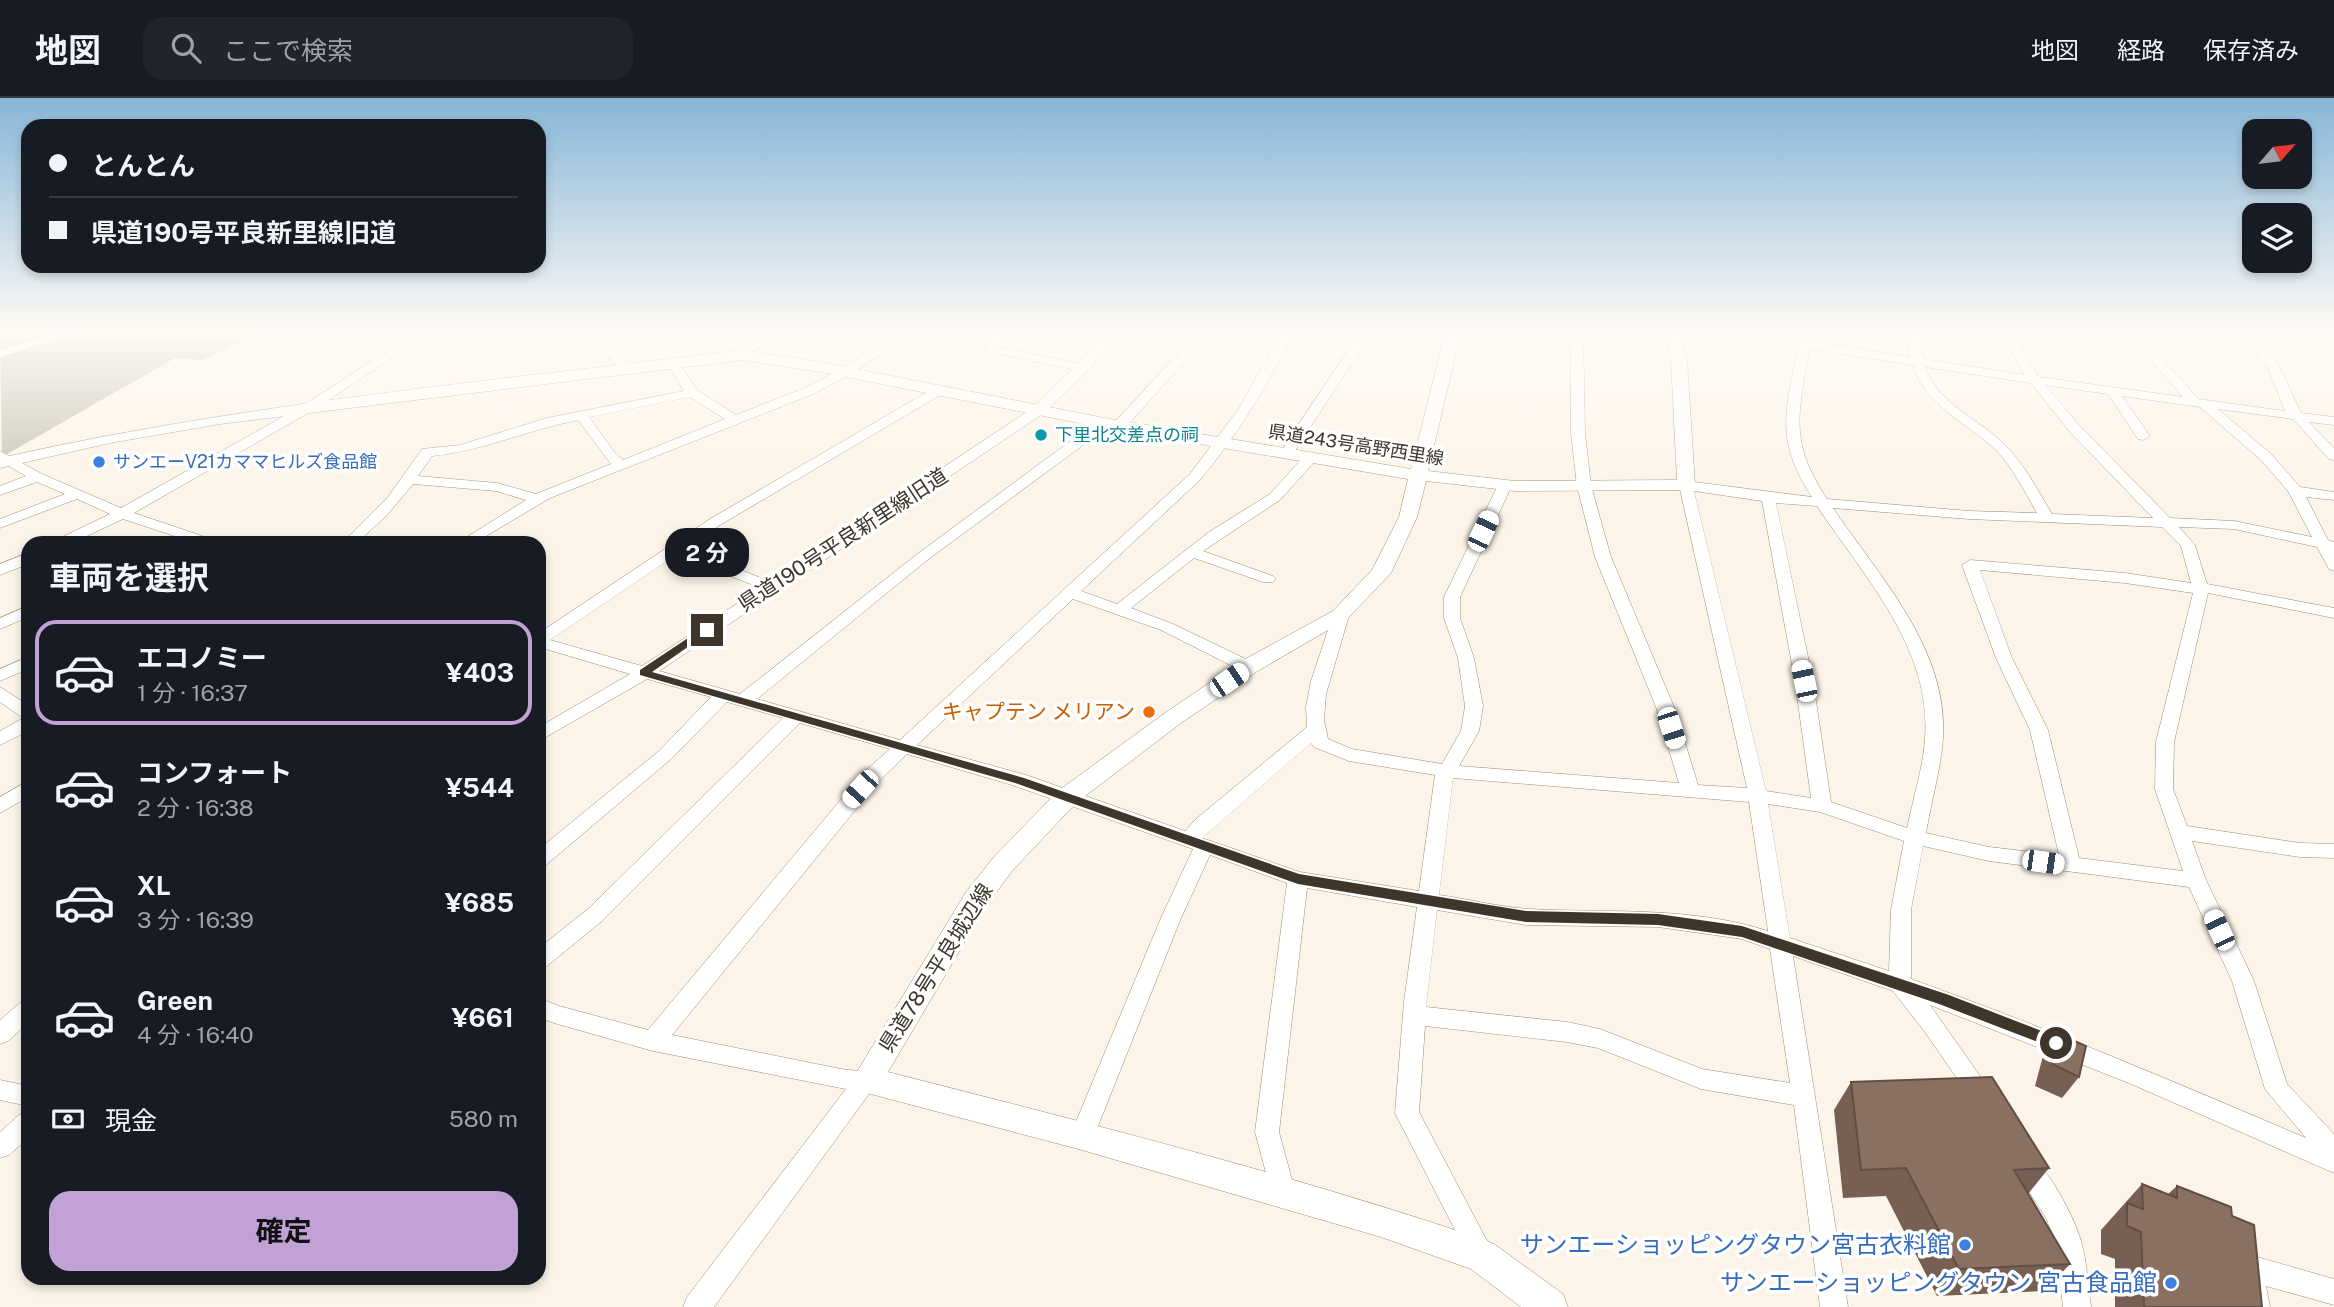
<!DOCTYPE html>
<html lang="ja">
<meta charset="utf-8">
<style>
:root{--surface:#171b24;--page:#20242c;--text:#f1f3f6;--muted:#9ea1a6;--line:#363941;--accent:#c2a1d6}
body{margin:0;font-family:"Public Sans","Noto Sans JP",sans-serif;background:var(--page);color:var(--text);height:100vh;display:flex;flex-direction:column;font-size:26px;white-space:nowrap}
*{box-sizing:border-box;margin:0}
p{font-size:23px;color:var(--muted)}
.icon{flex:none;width:38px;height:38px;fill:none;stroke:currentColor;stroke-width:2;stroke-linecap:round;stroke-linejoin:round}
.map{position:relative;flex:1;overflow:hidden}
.panel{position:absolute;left:21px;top:438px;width:525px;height:749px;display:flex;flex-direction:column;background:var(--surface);border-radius:21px;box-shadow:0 4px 10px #0003}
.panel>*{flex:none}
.banner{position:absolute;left:21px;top:21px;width:525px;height:154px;border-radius:21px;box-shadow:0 4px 10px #0003;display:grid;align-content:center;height:154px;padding:0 28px;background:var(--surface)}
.needle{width:46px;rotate:62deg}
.tools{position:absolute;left:2242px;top:21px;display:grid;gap:14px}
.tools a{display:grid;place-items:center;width:70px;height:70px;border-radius:14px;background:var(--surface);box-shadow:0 4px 10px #0003;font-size:35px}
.end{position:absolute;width:32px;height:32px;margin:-16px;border:9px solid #3e362a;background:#fff;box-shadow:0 0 0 4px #fff}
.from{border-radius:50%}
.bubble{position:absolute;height:49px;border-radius:21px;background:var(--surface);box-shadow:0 4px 10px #0003;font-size:23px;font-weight:700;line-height:49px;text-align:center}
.car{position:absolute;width:21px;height:42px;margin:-21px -10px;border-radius:9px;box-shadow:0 0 5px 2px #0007;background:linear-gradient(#fff 24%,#345 0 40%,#fff 0 76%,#345 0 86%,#fff 0)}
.banner b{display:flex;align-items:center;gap:24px;height:66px;font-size:26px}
.banner b+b{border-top:2px solid var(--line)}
.banner i{width:18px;height:18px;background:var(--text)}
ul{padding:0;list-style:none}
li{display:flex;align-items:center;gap:21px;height:105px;margin:0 14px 10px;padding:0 14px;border:4px solid transparent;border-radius:21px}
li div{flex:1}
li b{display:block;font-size:26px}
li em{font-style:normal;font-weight:700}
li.current{border-color:var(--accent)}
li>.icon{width:63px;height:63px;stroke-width:1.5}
h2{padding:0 28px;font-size:32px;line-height:84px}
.pay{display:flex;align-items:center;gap:18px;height:77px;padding:0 28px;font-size:26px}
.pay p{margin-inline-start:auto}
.action{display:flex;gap:14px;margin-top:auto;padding:14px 28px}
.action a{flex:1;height:80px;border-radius:21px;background:var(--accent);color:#111;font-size:28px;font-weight:700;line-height:80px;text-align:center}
header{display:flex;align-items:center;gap:42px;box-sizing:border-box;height:98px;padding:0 35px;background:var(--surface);border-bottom:2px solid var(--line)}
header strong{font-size:33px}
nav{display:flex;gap:38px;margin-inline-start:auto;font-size:24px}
.search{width:490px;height:63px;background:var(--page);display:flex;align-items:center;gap:18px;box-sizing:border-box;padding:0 24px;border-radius:21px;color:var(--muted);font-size:26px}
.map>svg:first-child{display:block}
</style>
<header>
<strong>地図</strong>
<div class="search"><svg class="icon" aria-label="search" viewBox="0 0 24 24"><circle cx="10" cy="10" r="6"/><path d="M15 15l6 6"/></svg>ここで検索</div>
<nav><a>地図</a><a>経路</a><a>保存済み</a></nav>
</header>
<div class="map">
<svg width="2334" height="1209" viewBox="0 0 2334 1209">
<rect width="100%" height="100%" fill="#fcf4e8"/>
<polygon fill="#c2c4b1" points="0,233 268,233 202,262 175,260 2,359"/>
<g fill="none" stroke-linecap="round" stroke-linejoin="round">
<g stroke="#9f8c70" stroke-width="1">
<g id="minor">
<polygon points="60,233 79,233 0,260 0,252"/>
<polygon points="418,233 432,233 315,311 134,415 211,441 213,444 193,444 123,421 74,444 56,444 58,441 110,416 77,401 0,430 0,421 65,396 37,384 0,397 0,388 26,378 0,363 0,353 42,376 121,410 307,305"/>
<polygon points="585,233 598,233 630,267 630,273 622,273"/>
<polygon points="773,233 789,233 737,261 727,258"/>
<path d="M900,233H914L849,277L813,296L550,400L476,444H459L526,402L496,393L413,386L388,416L358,444H343L388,399L422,351L460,347L547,320L684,293L666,264L672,260L676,261L697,292L736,317L805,290L841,271ZM690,299L725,321L623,362L615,355L589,319ZM578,322L611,366L536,396L497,385L418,378L432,358C482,353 528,332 578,322Z"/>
<path d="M998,233H1011L997,249L1078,265L1109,233H1122L1087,273L1044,315L659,573L740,596L916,457L1099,322H1109V328L926,463L757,601L900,642L1190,376L1240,309L1282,233H1294C1268,287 1238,336 1200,382L1081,493L1117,506L1209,434L1270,396L1305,357H1315V363L1280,402L1203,453L1273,478L1276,481L1273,484H1263L1194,460L1131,510L1173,526L1254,565L1256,569L1254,573H1242L1161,532L1073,501L917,647L1026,677L1185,733L1196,721L1307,629L1306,609L1311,583L1334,514H1346L1348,521L1326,596L1324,622L1328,641L1352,651L1442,666L1461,633L1465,608L1458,560L1444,520V499L1498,387L1505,383L1512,387L1460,499V520L1474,560L1483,608L1479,633L1459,668L1679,685L1656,609L1595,459L1577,388L1571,335V233H1583L1585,335L1591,388L1611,459L1674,609L1698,687L1747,690L1679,387L1686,383L1812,399C1774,341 1786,313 1798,249L1696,236L1690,233C1765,233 1837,248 1910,259L1907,233H1919L1923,261L2025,277L1999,233H2011L2039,279L2183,299L2126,233H2138L2198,301L2285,313L2268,270L2240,233H2252L2280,270L2301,315L2334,319V327L2309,324L2334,350V362L2329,361L2293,321L2218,311L2271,356L2300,389L2334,394V402L2306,399L2328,442L2334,444V473L2329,471L2317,449L2234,431L2179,429L2195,447L2207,486L2334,510V520L2208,495L2174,644L2173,691L2187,728L2300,745L2334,746V760L2300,759L2192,743L2206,782L2254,883L2287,986L2334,1036V1075L2129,985L1930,907L1994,998L1990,1005L1982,1008L1974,1005L1925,934L1893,893L1793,858L1848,1209H1820L1794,1007L1701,991L1598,950L1567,944L1425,928L1419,1014L1495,1158L1491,1167L1482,1171L1473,1167L1395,1015L1404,904L1417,809L1307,790L1279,1034L1295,1093L1291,1101L1282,1105L1273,1101L1255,1034L1287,785L1210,757L1181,820L1094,1038L1091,1046L1082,1049L1073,1046L1070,1038L1161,820L1193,751L1012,687L907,656L878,684L672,937L841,971L875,975L879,982L714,1209H683L687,1199L846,991L653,953L554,925L539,919V900L559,908L648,932L864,674L890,651L800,625L602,823L547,868L539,871V850L588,811L783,620L727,604L671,661L546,767L539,769V751L659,653L711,599L647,581L539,643V629L630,576L539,549V535L710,421L934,290H942V296L720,427L686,450L771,484L1034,309L1072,271L985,253L983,251ZM1809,251L1913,267C1925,308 1966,324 1995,351C2013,369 2024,393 2037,415L1969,413L1827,401C1788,342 1799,316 1809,251ZM1925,269L2031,285L2069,333L2153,420L2052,416C2038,393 2025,367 2006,348C1980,321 1937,306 1925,269ZM2045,287L2108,296L2138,341L2143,342L2150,338L2122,298L2200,309L2261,362L2288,393L2312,439L2234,423L2170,420L2079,327ZM1694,393L1762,403L1795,583L1811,700L1766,693ZM1776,405L1817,408C1864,479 1932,550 1925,641C1923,670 1913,701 1907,730L1831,704L1813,583ZM1833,410L1969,421L2162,429L2181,448L2191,485L2125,475L1970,462L1962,467L1996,560L2030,632L2059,757L1989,749L1926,735C1931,704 1941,671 1943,640C1948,550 1880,480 1833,410ZM676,457L761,490L642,568L550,542ZM1980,472L2125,485L2193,495L2156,644L2155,691L2183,773L2079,760L2048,632L2012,560ZM1311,645L1314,649L1349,663L1435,677L1419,793L1300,774L1202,740ZM1453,680L1749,704L1768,833C1690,808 1609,815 1529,811C1499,809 1468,801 1439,797ZM1768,706L1820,714L1904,743L1891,812L1889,873L1790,840ZM1923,748L1989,763L2189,789L2232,883L2265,991L2306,1040C2175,984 2045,929 1911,881V812ZM1437,812L1526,827L1658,829L1742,841L1770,851L1790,985L1702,971L1600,931L1567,924L1426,909Z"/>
<polygon points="1199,233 1212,233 1125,330 1115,330 1115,324"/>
<polygon points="1361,233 1373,233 1291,359 1281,359 1279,356"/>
<polygon points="28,455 28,466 0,477 0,466"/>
<polygon points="28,508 28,519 0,531 0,520"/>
<polygon points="28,559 28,571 0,583 0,571"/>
<polygon points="0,589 28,607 28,633 0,647 0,633 23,620 0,604"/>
<polygon points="28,683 28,699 0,715 0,699"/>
<polygon points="28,903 28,925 8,943 0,946 0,922 20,905"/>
<polygon points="0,982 28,988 28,1008 0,1002"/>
<polygon points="28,1014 28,1040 9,1057 0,1060 0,1034 19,1017"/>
<path d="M2025,1056C2046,1063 2075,1121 2081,1143C2087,1164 2088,1187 2091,1209H2063L2055,1142L2046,1120L2012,1067L2016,1059Z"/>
<polygon points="2250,1157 2334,1181 2334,1207 2266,1188 2270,1209 2242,1209 2237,1170 2241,1161"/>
</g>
</g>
<g stroke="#9f8c70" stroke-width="1">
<g id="major">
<path d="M1446,233H1461L1428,373L1515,383L1677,382L1671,262L1665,233H1680L1687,262L1695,387L1686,392L1515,393L1426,383L1417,419L1391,475L1347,521L1256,574L1181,625L1076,705L1012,773L986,808L888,974C1087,1025 1287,1075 1482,1141L1494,1146L1563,1196L1568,1209H1521L1471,1171L1381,1139L1082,1052L867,995L856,991L852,982L966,794L994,759L1058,693L1165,615L1240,564L1333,513L1372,472L1399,419L1408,381L1104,330L821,274L742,262L220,326L110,345L0,370V360C244,305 494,283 742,252L821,264L1104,320L1411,371Z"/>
<polygon points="2322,233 2334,233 2334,238 2324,236"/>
</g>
</g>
<use href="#minor" fill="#fff" fill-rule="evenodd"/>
<use href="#major" fill="#fff" fill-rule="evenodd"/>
</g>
<g fill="#776053">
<polygon points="2059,936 2079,979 2062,1000 2035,988 2043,958"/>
<polygon points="1851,984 2049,1070 2028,1096 2070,1166 2045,1193 1937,1198 1886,1098 1843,1100 1834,1012"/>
<polygon points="2142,1086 2168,1096 2177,1088 2232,1118 2262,1209 2115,1209 2115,1161 2101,1156 2101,1132"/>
</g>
<g fill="#8a7061" stroke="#614e44" stroke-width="2">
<polygon points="2059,936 2086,948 2079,979 2052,966"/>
<polygon points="1992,979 2049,1070 2014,1072 2070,1166 1959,1171 1906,1070 1861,1072 1851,984"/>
<polygon points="2142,1086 2177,1100 2177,1088 2231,1109 2232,1118 2254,1127 2262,1209 2144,1209 2141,1134 2127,1128 2127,1105 2143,1111"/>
</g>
<linearGradient id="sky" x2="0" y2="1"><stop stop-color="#87b6d7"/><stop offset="0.58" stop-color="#fefaf5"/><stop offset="1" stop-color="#fefaf5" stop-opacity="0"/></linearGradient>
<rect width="2334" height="403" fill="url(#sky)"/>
<polygon fill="#3e362a" points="703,530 712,532 652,574 1024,680 1299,776 1526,813 1658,816 1742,828 1949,897 2062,941 2064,945 2056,951 1939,906 1742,839 1658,827 1526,824 1298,786 1015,685 640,577 640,572"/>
<circle fill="#0f9aa8" stroke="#fff" stroke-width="2.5" cx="1041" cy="337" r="7"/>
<g fill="#3f7fe0" stroke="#fff" stroke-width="2.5">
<circle cx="99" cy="364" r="7"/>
<circle cx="1965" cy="1147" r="7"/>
<circle cx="2171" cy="1185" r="7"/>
</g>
<circle fill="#e8710a" stroke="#fff" stroke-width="2.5" cx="1149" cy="614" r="7"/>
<g text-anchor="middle" stroke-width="7" stroke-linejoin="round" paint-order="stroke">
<g font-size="18" fill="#0d838f" stroke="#fff" text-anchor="start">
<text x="1055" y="343">下里北交差点の祠</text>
</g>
<g font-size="18" fill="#3e362a" stroke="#fff">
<text transform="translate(1356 347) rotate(9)" y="6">県道243号高野西里線</text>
</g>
<g font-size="18" fill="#366cbe" stroke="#fff" text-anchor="start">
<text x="113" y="370">サンエーV21カママヒルズ食品館</text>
</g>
<g font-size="21" fill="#3e362a" stroke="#fff">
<text transform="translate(843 442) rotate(-33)" y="7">県道190号平良新里線旧道</text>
<text transform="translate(936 870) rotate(-58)" y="7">県道78号平良城辺線</text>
</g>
<g font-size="21" fill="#c56008" stroke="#fff" text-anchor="end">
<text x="1135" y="621">キャプテン メリアン</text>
</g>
<g font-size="24" fill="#366cbe" stroke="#fff" text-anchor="end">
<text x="1951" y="1155">サンエーショッピングタウン宮古衣料館</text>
<text x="2157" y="1193">サンエーショッピングタウン 宮古食品館</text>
</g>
</g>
</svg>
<div class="tools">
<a><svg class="needle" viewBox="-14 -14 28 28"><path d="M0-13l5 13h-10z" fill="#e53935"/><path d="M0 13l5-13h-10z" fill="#9ea1a6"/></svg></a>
<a><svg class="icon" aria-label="layers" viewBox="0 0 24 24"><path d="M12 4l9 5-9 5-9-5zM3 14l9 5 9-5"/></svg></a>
</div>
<i class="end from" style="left:2056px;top:945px"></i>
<i class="end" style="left:707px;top:532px"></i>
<div class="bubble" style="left:665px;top:430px;width:84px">2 分</div>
<i class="car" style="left:1483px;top:433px;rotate:25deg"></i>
<i class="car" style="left:1229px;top:582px;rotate:56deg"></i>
<i class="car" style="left:1804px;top:583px;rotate:348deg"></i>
<i class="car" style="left:1671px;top:630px;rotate:162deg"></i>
<i class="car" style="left:860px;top:691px;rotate:222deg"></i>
<i class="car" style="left:2043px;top:764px;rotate:98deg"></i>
<i class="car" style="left:2219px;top:832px;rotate:335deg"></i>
<div class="banner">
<b><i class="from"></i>とんとん</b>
<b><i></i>県道190号平良新里線旧道</b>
</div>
<section class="panel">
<h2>車両を選択</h2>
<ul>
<li class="current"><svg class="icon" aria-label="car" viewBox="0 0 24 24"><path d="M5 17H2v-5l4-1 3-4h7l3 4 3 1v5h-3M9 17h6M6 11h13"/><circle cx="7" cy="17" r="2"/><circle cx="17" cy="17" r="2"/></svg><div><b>エコノミー</b><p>1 分 · 16:37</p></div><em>¥403</em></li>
<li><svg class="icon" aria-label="car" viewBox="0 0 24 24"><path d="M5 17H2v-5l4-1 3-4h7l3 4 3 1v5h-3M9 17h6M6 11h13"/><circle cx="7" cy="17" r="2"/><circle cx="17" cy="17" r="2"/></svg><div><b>コンフォート</b><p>2 分 · 16:38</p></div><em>¥544</em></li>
<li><svg class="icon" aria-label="car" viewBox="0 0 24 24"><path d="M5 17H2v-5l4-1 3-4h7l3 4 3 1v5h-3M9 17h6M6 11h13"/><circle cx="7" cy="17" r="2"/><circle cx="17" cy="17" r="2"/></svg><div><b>XL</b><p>3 分 · 16:39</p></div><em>¥685</em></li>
<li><svg class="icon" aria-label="car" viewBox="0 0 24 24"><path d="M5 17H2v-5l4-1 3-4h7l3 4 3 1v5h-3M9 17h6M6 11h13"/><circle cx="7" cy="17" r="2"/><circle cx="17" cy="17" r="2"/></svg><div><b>Green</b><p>4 分 · 16:40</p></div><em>¥661</em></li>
</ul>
<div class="pay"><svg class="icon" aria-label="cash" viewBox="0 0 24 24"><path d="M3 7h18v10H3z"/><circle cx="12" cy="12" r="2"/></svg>現金<p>580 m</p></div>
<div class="action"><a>確定</a></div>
</section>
</div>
